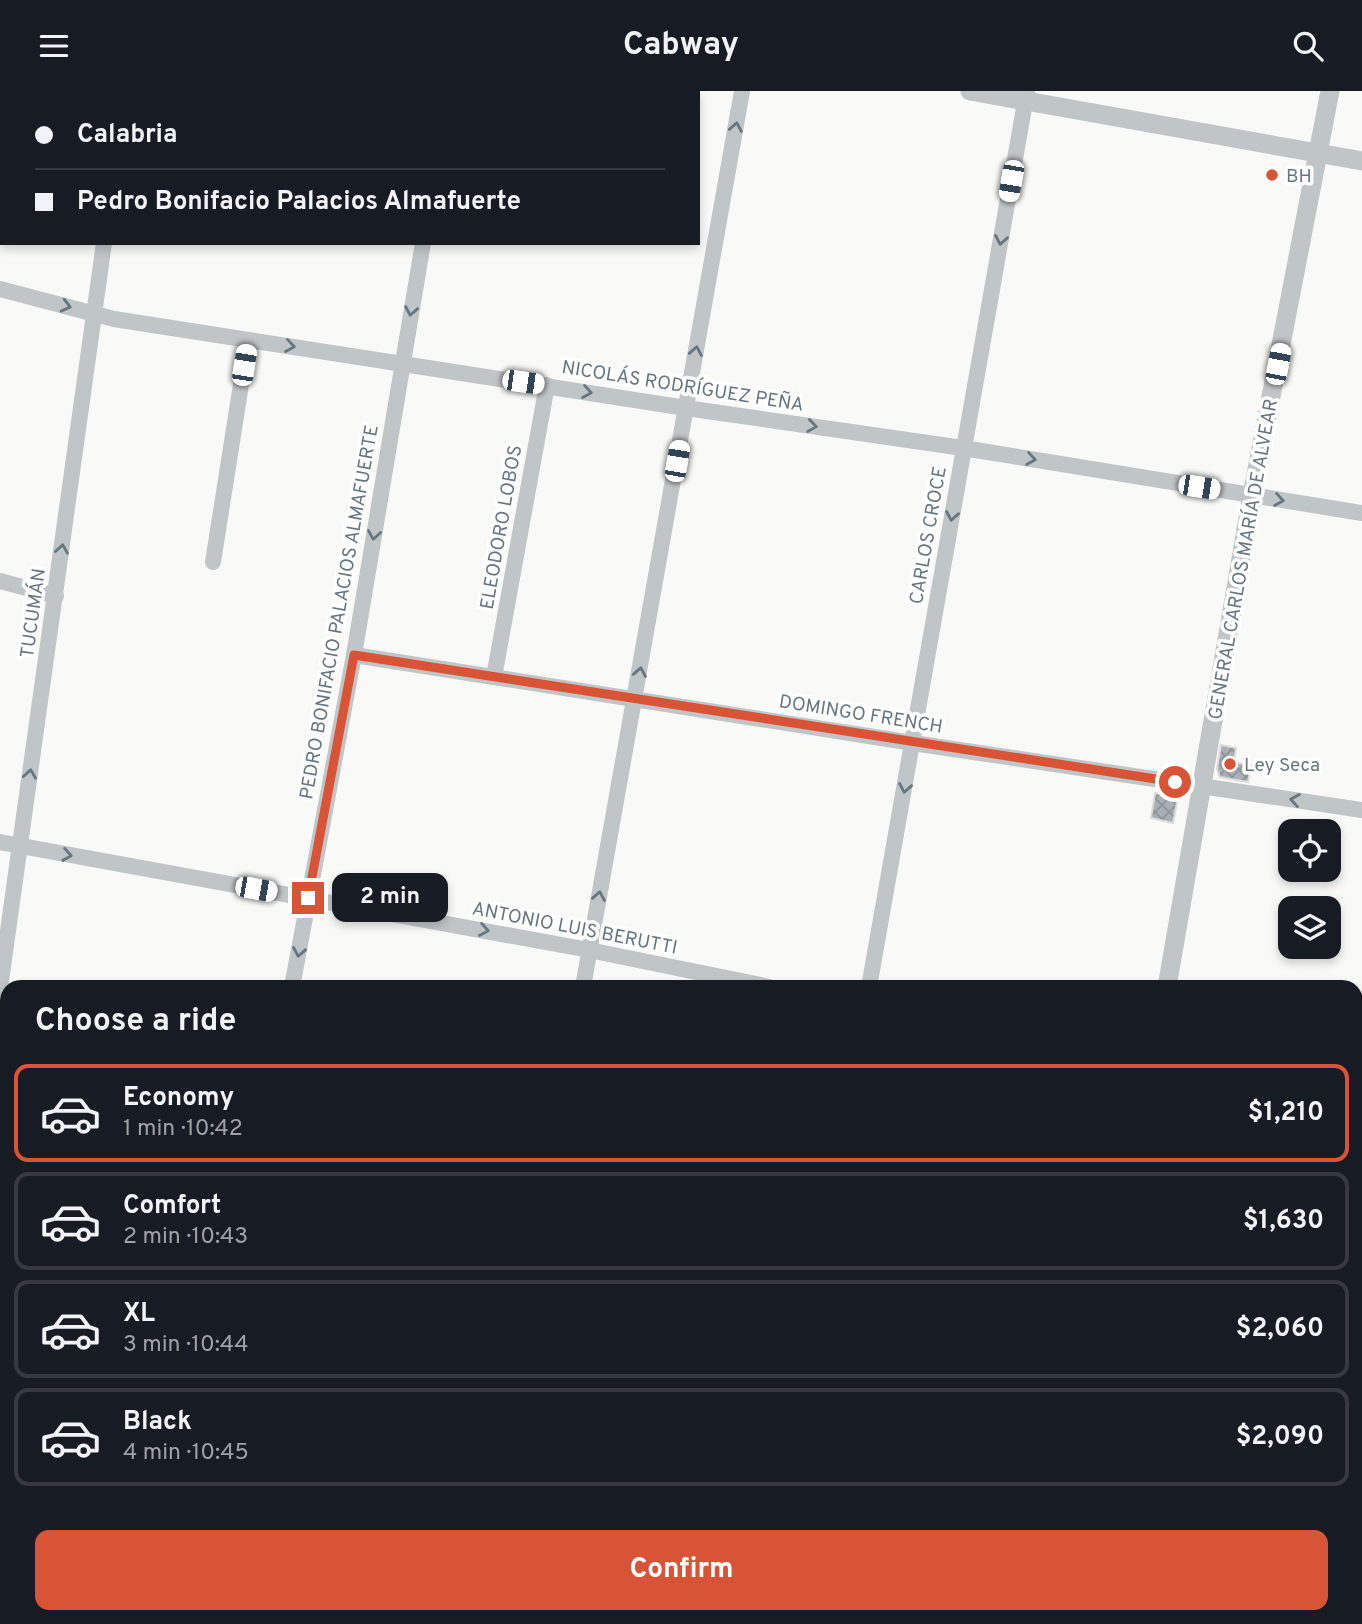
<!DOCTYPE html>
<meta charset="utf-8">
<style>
:root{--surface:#171b24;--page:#20242c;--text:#f1f3f6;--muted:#9ea1a6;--line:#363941;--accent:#d95336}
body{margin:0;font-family:Overpass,sans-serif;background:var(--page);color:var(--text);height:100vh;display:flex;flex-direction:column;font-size:26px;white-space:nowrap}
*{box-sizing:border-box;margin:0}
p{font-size:23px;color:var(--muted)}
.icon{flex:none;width:38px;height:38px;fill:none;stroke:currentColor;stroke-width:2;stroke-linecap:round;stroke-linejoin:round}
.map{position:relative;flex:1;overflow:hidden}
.panel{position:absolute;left:0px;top:889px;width:1363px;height:644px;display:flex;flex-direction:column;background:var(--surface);border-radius:21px 21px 0 0;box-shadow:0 4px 10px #0003}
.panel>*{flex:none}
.top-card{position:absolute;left:0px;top:0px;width:700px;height:154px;box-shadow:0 4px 10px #0003;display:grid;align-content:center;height:154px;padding:0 35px;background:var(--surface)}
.tools{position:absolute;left:1278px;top:728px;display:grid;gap:14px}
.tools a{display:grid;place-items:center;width:63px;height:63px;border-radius:14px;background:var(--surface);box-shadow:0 4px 10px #0003;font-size:35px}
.end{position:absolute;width:32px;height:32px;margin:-16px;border:9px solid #d95336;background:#fff;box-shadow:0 0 0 4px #fff}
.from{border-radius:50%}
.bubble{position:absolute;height:49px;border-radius:14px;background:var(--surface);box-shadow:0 4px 10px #0003;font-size:23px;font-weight:700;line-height:49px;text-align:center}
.car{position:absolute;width:21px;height:42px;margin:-21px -10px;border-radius:9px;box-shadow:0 0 5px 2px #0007;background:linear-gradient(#fff 24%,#345 0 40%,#fff 0 76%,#345 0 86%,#fff 0)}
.top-card b{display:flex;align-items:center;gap:24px;height:66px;font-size:26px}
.top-card b+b{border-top:2px solid var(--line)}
.top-card i{width:18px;height:18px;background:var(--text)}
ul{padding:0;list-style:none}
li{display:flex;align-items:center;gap:21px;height:98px;margin:0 14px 10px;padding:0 21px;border:4px solid var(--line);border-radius:14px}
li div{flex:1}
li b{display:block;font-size:26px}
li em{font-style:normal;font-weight:700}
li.on{border-color:var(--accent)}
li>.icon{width:63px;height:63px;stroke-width:1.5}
h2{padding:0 35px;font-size:32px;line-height:84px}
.primary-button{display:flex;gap:14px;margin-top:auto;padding:14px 35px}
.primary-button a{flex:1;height:80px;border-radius:14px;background:var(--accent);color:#fff;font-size:28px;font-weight:700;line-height:80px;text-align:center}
header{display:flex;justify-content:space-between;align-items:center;height:91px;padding:0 35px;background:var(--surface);font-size:32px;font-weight:700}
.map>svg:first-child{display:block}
</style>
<header><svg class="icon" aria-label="menu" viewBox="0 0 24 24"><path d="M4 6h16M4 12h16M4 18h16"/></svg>Cabway<svg class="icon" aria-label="search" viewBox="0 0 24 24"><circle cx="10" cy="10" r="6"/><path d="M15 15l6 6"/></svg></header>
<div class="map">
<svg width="1362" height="1533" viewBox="0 0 1362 1533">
<defs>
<pattern id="building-cross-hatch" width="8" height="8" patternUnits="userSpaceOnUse" patternTransform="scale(1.75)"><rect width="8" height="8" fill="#a8b0b6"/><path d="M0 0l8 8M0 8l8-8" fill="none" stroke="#8d9499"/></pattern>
</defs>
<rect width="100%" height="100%" fill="#f9f9f7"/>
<g fill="url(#building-cross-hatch)" stroke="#dbdbd9" stroke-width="2">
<polygon points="1221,654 1236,657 1234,671 1251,674 1248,691 1220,686 1217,678"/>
<polygon points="1155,702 1178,706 1173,732 1151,727"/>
</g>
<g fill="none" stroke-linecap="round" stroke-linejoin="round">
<g stroke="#c0c5c8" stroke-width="16">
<polyline points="125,2 125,0"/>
<polyline points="449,2 449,0"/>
<polyline points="0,198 114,228 686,317 963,357 1362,422"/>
<polyline points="213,471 248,249"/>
<polyline points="0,490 56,505"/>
<polyline points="354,564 913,652 1362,719"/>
<polyline points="494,586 547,294"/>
<polyline points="0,751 589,859 770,896"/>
<polyline points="292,896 354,564 423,152"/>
<polyline points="583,896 742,0"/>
<polyline points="869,896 1027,0"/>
<polyline points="0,897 104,152"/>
<polyline points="1356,1002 1362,1003"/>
<polyline points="0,1383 7,1384"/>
<polyline points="1356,1504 1362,1472"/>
<polyline points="819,1526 860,1533"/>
<polyline points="183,1533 184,1526"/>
<polyline points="472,1533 473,1526"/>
<polyline points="758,1533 759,1526"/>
<polyline points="1351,1533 1352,1526"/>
</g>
<g stroke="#c0c5c8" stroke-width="19">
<polyline points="970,0 1362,70"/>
<polyline points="1167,896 1252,404 1330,0"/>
<polyline points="1056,1533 1057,1526"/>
</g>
<g stroke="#d6dbde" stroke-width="21">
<polyline points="0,1042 7,1044"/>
<polyline points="1356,1287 1362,1288"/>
</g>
</g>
<defs><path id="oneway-chevron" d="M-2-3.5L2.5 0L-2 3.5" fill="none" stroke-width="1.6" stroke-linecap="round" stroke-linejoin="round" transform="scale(1.75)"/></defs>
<g stroke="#667680">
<use href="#oneway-chevron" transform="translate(736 36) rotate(-80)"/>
<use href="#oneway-chevron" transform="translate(1001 149) rotate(100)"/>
<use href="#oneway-chevron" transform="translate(66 215) rotate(14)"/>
<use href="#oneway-chevron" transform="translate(411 220) rotate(100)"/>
<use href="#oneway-chevron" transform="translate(290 255) rotate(9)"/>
<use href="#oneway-chevron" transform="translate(696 260) rotate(-80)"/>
<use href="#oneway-chevron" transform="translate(587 301) rotate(9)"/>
<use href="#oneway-chevron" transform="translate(812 335) rotate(8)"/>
<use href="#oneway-chevron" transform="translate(1031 368) rotate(9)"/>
<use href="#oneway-chevron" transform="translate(1279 409) rotate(9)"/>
<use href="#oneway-chevron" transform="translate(952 425) rotate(100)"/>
<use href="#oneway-chevron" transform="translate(374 444) rotate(99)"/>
<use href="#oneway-chevron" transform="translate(62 458) rotate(-82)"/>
<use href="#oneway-chevron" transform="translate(640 581) rotate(-80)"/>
<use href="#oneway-chevron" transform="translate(30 683) rotate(-82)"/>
<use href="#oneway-chevron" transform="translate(905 697) rotate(100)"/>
<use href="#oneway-chevron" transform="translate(1295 709) rotate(-171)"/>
<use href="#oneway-chevron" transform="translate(67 764) rotate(10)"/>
<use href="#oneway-chevron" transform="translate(599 805) rotate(-80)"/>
<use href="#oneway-chevron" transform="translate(484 839) rotate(10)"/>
<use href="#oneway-chevron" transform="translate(299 861) rotate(100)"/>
</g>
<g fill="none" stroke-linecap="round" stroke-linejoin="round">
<polyline stroke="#d95336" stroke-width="9" points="308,807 354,564 1175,691"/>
</g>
<g fill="#d95336" stroke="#fff" stroke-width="2.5">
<circle cx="1272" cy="84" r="7"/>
<circle cx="1230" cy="673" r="7"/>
</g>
<g text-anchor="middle" stroke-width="7" stroke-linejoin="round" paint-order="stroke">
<g font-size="19" fill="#667680" stroke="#fff" text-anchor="start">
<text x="1286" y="91">BH</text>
<text x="1244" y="680">Ley Seca</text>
</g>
<g font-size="19" fill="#667680" stroke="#fff">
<text transform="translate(683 294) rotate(9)" y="7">NICOLÁS RODRÍGUEZ PEÑA</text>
<text transform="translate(500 436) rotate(-80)" y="7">ELEODORO LOBOS</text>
<text transform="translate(927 444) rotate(-80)" y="7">CARLOS CROCE</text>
<text transform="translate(1242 468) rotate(-80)" y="7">GENERAL CARLOS MARÍA DE ALVEAR</text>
<text transform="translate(338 521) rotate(-80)" y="7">PEDRO BONIFACIO PALACIOS ALMAFUERTE</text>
<text transform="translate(32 522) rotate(-82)" y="7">TUCUMÁN</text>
<text transform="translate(861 622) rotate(9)" y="7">DOMINGO FRENCH</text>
<text transform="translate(575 836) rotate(11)" y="7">ANTONIO LUIS BERUTTI</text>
</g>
</g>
</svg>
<div class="tools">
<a><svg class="icon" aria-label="locate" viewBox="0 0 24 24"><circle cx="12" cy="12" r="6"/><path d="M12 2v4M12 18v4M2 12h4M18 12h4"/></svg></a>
<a><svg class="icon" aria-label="layers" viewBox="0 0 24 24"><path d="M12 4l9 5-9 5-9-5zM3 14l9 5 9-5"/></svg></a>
</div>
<i class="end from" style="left:1175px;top:691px"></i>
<i class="end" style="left:308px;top:807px"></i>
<div class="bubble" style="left:332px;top:782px;width:116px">2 min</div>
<i class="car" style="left:1011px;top:90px;rotate:190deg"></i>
<i class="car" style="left:1278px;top:273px;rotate:11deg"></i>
<i class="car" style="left:244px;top:274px;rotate:9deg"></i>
<i class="car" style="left:523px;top:291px;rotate:98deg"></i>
<i class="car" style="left:677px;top:370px;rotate:10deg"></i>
<i class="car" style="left:1199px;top:396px;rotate:99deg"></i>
<i class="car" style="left:256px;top:798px;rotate:100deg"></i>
<div class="top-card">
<b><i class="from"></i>Calabria</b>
<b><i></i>Pedro Bonifacio Palacios Almafuerte</b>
</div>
<section class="panel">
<h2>Choose a ride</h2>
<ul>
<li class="on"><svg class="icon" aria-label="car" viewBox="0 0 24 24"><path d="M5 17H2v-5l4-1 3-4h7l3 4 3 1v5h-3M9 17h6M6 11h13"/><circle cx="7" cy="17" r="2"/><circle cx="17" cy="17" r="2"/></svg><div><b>Economy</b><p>1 min · 10:42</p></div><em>$1,210</em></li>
<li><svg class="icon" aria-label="car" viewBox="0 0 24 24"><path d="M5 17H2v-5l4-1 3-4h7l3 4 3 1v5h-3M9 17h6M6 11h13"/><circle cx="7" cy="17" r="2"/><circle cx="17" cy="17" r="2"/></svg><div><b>Comfort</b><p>2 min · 10:43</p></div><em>$1,630</em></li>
<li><svg class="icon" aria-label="car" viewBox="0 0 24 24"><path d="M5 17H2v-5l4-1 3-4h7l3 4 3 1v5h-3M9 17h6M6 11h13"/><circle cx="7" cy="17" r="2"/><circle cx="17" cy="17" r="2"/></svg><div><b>XL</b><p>3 min · 10:44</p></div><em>$2,060</em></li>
<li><svg class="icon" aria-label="car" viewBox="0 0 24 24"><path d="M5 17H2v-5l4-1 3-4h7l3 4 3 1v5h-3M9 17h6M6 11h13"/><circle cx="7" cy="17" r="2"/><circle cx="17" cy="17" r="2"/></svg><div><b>Black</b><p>4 min · 10:45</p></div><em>$2,090</em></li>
</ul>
<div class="primary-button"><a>Confirm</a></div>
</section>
</div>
